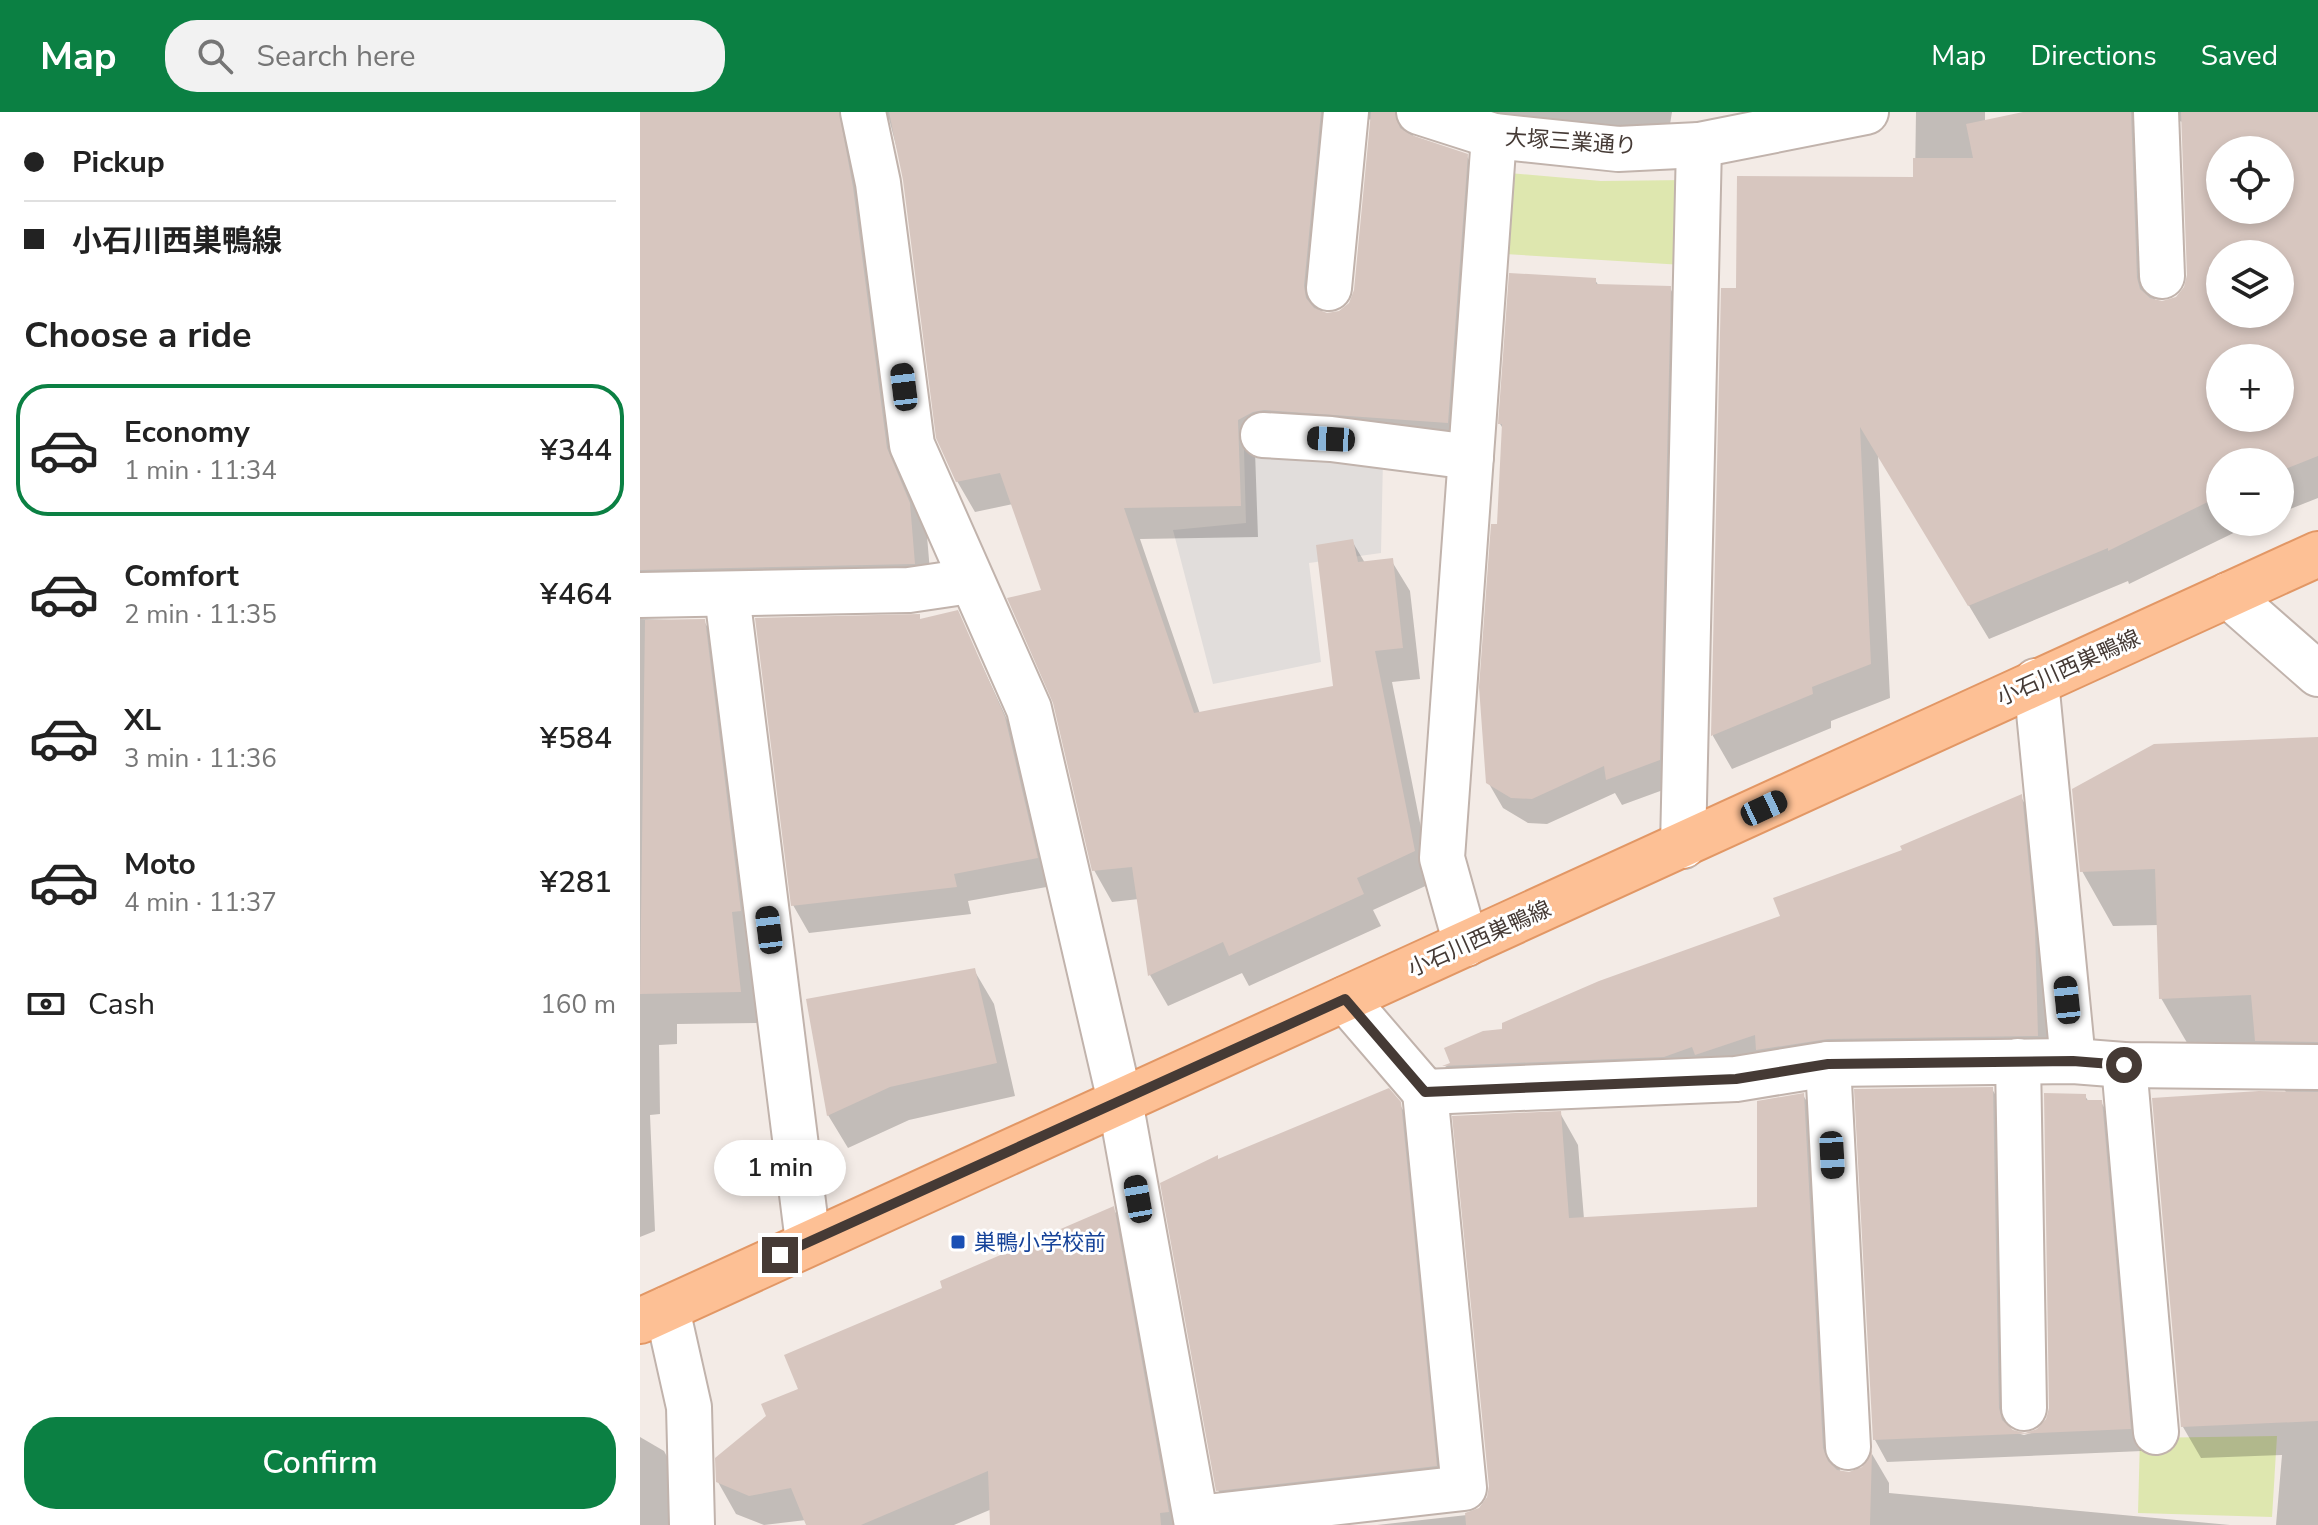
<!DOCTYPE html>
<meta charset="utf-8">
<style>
:root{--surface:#fff;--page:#f2f2f2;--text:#222;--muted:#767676;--line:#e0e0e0;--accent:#0b8043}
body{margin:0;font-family:"Nunito Sans","Noto Sans JP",sans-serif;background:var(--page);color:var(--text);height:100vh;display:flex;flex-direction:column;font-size:30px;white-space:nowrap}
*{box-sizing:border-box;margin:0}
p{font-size:26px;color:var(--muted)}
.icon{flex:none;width:44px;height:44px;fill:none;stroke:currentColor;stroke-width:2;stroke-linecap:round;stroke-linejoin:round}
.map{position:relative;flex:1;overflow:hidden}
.side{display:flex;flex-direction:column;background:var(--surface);width:640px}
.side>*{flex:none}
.top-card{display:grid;align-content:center;height:176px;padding:0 24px;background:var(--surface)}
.buttons{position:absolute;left:1566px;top:24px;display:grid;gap:16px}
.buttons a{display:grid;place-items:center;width:88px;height:88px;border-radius:50%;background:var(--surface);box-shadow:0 4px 12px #0003;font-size:40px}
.end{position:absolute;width:36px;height:36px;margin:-18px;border:10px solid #453a35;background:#fff;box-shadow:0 0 0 4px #fff}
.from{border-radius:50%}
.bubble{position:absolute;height:56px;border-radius:28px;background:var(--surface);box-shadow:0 4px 12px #0003;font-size:26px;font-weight:600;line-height:56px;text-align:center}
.car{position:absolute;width:24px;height:48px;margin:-24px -12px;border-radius:10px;box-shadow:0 0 6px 2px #0007;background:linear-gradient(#222 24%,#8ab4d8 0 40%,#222 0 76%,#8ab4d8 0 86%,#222 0)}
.top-card b{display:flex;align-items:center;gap:28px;height:76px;font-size:30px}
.top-card b+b{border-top:2px solid var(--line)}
.top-card i{width:20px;height:20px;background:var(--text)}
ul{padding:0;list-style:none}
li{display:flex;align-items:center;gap:24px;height:132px;margin:0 16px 12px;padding:0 8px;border:4px solid transparent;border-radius:32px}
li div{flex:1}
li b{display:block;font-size:30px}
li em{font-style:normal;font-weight:600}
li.on{border-color:var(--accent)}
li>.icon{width:72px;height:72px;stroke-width:1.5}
h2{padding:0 24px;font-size:36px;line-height:96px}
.pay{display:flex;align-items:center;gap:20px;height:88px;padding:0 24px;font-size:30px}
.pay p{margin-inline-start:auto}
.cta{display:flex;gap:16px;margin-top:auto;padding:16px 24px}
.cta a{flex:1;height:92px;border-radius:32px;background:var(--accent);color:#fff;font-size:32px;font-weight:600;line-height:92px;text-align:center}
header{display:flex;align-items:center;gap:48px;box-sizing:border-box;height:112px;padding:0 40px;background:var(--accent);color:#fff}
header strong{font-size:38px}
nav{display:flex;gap:44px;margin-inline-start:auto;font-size:28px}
.search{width:560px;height:72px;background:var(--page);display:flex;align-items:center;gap:20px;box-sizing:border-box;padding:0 28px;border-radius:32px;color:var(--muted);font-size:30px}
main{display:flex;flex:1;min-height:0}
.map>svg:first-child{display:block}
</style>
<header>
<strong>Map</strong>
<div class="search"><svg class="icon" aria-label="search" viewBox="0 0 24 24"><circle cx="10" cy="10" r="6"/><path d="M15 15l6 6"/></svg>Search here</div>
<nav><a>Map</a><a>Directions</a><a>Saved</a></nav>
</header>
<main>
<section class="side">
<div class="top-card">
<b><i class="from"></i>Pickup</b>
<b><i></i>小石川西巣鴨線</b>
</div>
<h2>Choose a ride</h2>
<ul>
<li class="on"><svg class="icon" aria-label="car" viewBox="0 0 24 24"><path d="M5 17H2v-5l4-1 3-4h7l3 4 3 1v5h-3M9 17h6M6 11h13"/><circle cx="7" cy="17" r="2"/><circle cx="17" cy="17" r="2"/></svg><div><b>Economy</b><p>1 min · 11:34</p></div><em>¥344</em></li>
<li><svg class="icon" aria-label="car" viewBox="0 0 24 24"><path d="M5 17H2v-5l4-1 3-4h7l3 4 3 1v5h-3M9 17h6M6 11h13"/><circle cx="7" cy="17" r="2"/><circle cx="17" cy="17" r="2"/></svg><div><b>Comfort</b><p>2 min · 11:35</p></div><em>¥464</em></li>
<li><svg class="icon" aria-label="car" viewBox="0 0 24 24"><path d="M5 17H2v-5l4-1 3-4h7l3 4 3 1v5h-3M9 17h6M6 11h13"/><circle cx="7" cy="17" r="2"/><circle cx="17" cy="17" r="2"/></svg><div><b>XL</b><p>3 min · 11:36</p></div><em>¥584</em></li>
<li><svg class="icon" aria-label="car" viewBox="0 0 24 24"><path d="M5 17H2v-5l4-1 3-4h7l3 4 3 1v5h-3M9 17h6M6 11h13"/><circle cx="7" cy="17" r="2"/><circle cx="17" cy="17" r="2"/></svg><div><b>Moto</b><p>4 min · 11:37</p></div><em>¥281</em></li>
</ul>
<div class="pay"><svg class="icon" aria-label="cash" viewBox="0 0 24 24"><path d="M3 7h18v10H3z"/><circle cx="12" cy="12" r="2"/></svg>Cash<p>160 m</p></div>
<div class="cta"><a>Confirm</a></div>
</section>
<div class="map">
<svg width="1678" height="1413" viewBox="0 0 1678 1413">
<rect width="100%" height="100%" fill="#f3ebe6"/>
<g fill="#dee7af">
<polygon points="869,61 961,69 1047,68 1043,153 865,142"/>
<polygon points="1637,1324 1632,1405 1498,1401 1500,1326"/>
</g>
<polygon fill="#e1dddb" points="604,338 743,347 741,441 669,451 681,550 573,572 533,418 606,411"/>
<g fill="#0003" fill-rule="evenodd">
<polygon points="0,0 682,0 698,29 682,201 687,203 699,201 710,192 716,179 732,8 700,0 1032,0 1027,31 780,12 773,24 826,43 845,75 825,342 615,339 618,425 500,427 560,602 695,576 712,429 725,451 751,448 770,479 780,567 752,570 792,771 733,798 741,814 609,874 602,861 528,894 510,863 499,787 472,790 454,758 403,480 373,392 335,400 317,369 265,67 249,7 236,6 264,369 287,424 292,483 0,498"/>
<path d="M1276,0H1345V10L1392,0H1678V386L1640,401V350H1580V410H1616L1489,472L1488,469L1349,527L1238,342L1250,586L1191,609V616L1092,657L1073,624L1083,178H1098L1275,67ZM1535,8L1543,10L1549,163L1545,177L1536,187L1522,191L1515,189L1509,36ZM1580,38H1640V98H1580ZM1580,142H1640V202H1580ZM1580,246H1640V306H1580Z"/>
<polygon points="955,168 959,174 1030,176 1044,202 1034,674 982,693 975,681 907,712 888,711 863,696 848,670 864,318 860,312"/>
<polygon points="317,500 380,635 412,774 328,789 331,802 169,821 153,793 278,504 281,509"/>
<polygon points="0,507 64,509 82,540 118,911 37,912 37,932 19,933 20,1002 10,1003 15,1119 0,1125"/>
<polygon points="1678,627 1678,1413 1636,1413 1642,1343 1561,1346 1543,1315 1647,982 1622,938 1553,941 1521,886 1519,813 1473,814 1442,759"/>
<polygon points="1381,685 1398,715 1414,954 821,984 805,955 864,918 1143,806 1264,739"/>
<polygon points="334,858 354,892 375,984 269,1008 208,1036 188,1003"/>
<polygon points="1352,977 1365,999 1370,1319 1384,1323 1399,1319 1408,1308 1445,984 1449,990 1461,990 1474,1012 1502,1339 1247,1350 1235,1328"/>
<polygon points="1163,983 1182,1015 1200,1360 1209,1362 1224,1357 1232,1342 1249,1371 1249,1381 1590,1413 737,1413 827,1403 839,1398 848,1388 920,1001 938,1033 944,1107 1119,1097"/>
<polygon points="759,991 778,1024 813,1385 596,1409 578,1378 579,1049"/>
<polygon points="473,1096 491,1128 543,1413 352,1413 352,1397 314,1413 168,1413 166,1408 124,1413 96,1402 78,1370 161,1278 304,1177"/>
<polygon points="0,1325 24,1339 42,1372 44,1413 0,1413"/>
</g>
<g fill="#d7c6bf" fill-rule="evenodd">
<polygon points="0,0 199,0 213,75 247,336 270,391 275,452 0,458"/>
<polygon points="249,0 681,0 664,174 666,186 674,196 687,201 699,199 709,191 714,178 731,0 755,0 760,16 771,23 828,42 808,311 624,298 613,300 598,308 601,394 484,396 554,601 693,574 676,433 713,427 718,450 753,446 763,536 735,539 775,739 717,766 724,782 589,844 583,830 508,864 492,755 452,759 413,591 367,486 401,478 360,361 316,370 296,326 263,68"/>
<path d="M1383,0H1491L1497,166L1500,177L1510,186L1522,189L1536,185L1544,175L1547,163L1541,0H1678V344L1640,359V350H1580V384L1468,439V436L1328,494L1220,315L1231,552L1172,575L1173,582L1071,624L1081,176H1096L1097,64L1273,65V46H1333L1326,12ZM1580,38H1640V98H1580ZM1580,142H1640V202H1580ZM1580,246H1640V306H1580Z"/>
<polygon points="869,161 956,166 956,172 1031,174 1020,648 966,668 964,654 892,687 871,686 846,671 839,575 851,412 857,412 862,312 858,312"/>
<polygon points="318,498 365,605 398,746 314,762 317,775 151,794 115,506 280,502 280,507"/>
<polygon points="65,507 101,799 92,800 101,880 0,882 5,508"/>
<polygon points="1678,625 1678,930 1615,929 1611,883 1519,887 1515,757 1440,760 1432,677 1514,632"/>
<polygon points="1382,682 1395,816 1398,924 1188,927 1116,938 1115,923 1055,943 1052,935 1024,945 802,954 810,951 804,936 843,919 862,917 862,911 959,869 1140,804 1133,786 1262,738 1260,734"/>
<polygon points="335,856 357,951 250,975 187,1004 166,887"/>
<polygon points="1353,975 1359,1296 1362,1308 1373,1318 1385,1321 1397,1317 1406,1307 1409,1296 1404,981 1446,982 1446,988 1462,988 1491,1317 1233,1328 1214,977"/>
<polygon points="749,976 761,990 797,1354 576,1379 520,1071 578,1043 578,1047"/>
<polygon points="1619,979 1678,980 1678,1309 1541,1315 1512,986"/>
<polygon points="1164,981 1183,1336 1188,1349 1197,1358 1209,1360 1222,1355 1232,1338 1230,1413 826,1413 825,1401 839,1396 847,1385 849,1374 812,1004 921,999 929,1106 1117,1095 1117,989"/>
<polygon points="474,1094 529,1400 520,1401 521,1413 350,1413 348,1359 221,1413 166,1413 151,1376 109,1384 76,1370 75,1346 126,1304 121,1292 158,1277 144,1243 302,1176 300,1169"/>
</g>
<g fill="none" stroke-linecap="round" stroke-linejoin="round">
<g stroke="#c1b3ac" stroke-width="48">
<g id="minor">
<polyline points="223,0 238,71 272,333 389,597 480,989 557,1413"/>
<polyline points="779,0 854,24 978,37 1059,33 1226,0"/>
<polyline points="1516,0 1522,164"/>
<polyline points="689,176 706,0"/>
<polyline points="623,323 691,327 831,345"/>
<polyline points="0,483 269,478 330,469"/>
<polyline points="87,483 168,1130"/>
<polyline points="1588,483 1678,562"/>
<polyline points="1396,569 1433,949"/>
<polyline points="1043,734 1059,33"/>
<polyline points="826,832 802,746 854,24"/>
<polyline points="705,887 785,980 1096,967 1188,952 1433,949 1484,953 1678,955"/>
<polyline points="1378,949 1384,1296"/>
<polyline points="1188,952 1208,1335"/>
<polyline points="1484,953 1516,1320"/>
<polyline points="27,1197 49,1295 52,1413"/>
<polyline points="557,1406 824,1376 785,980"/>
</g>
</g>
<g stroke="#e29765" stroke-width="48">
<polyline id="major" points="0,1209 1678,442"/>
</g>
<use href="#minor" stroke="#fff" stroke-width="44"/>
<use href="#major" stroke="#fdc095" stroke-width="44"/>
</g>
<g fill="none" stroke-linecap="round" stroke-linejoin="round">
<polyline stroke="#453a35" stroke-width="10" points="140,1143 705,887 785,980 1096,967 1188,952 1433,949 1484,953"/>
</g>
<rect fill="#1a4fb4" stroke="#fff" stroke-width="3" x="310" y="1122" width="16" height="16" rx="4"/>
<g text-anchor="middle" stroke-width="6" stroke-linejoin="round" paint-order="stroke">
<g font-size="22" fill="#453a35" stroke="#fff">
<text transform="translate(931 29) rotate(4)" y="8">大塚三業通り</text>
<text transform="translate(1428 555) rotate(-24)" y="8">小石川西巣鴨線</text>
<text transform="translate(839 826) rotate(-24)" y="8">小石川西巣鴨線</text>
</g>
<g font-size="22" fill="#164399" stroke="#fff" text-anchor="start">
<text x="334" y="1138">巣鴨小学校前</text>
</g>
</g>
</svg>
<div class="buttons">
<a><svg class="icon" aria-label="locate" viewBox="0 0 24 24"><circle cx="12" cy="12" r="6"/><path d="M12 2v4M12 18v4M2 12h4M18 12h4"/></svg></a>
<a><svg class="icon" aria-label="layers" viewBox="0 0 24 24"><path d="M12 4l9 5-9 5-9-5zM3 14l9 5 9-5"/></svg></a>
<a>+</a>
<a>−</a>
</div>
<i class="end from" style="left:1484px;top:953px"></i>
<i class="end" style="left:140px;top:1143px"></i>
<div class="bubble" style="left:74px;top:1028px;width:132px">1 min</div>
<i class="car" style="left:264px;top:275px;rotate:353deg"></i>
<i class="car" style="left:691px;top:327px;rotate:273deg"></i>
<i class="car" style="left:1124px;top:696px;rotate:65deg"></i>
<i class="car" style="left:129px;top:818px;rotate:353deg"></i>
<i class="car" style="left:1427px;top:888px;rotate:354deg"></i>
<i class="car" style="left:1192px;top:1043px;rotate:177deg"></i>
<i class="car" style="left:498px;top:1087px;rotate:350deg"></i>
</div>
</main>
